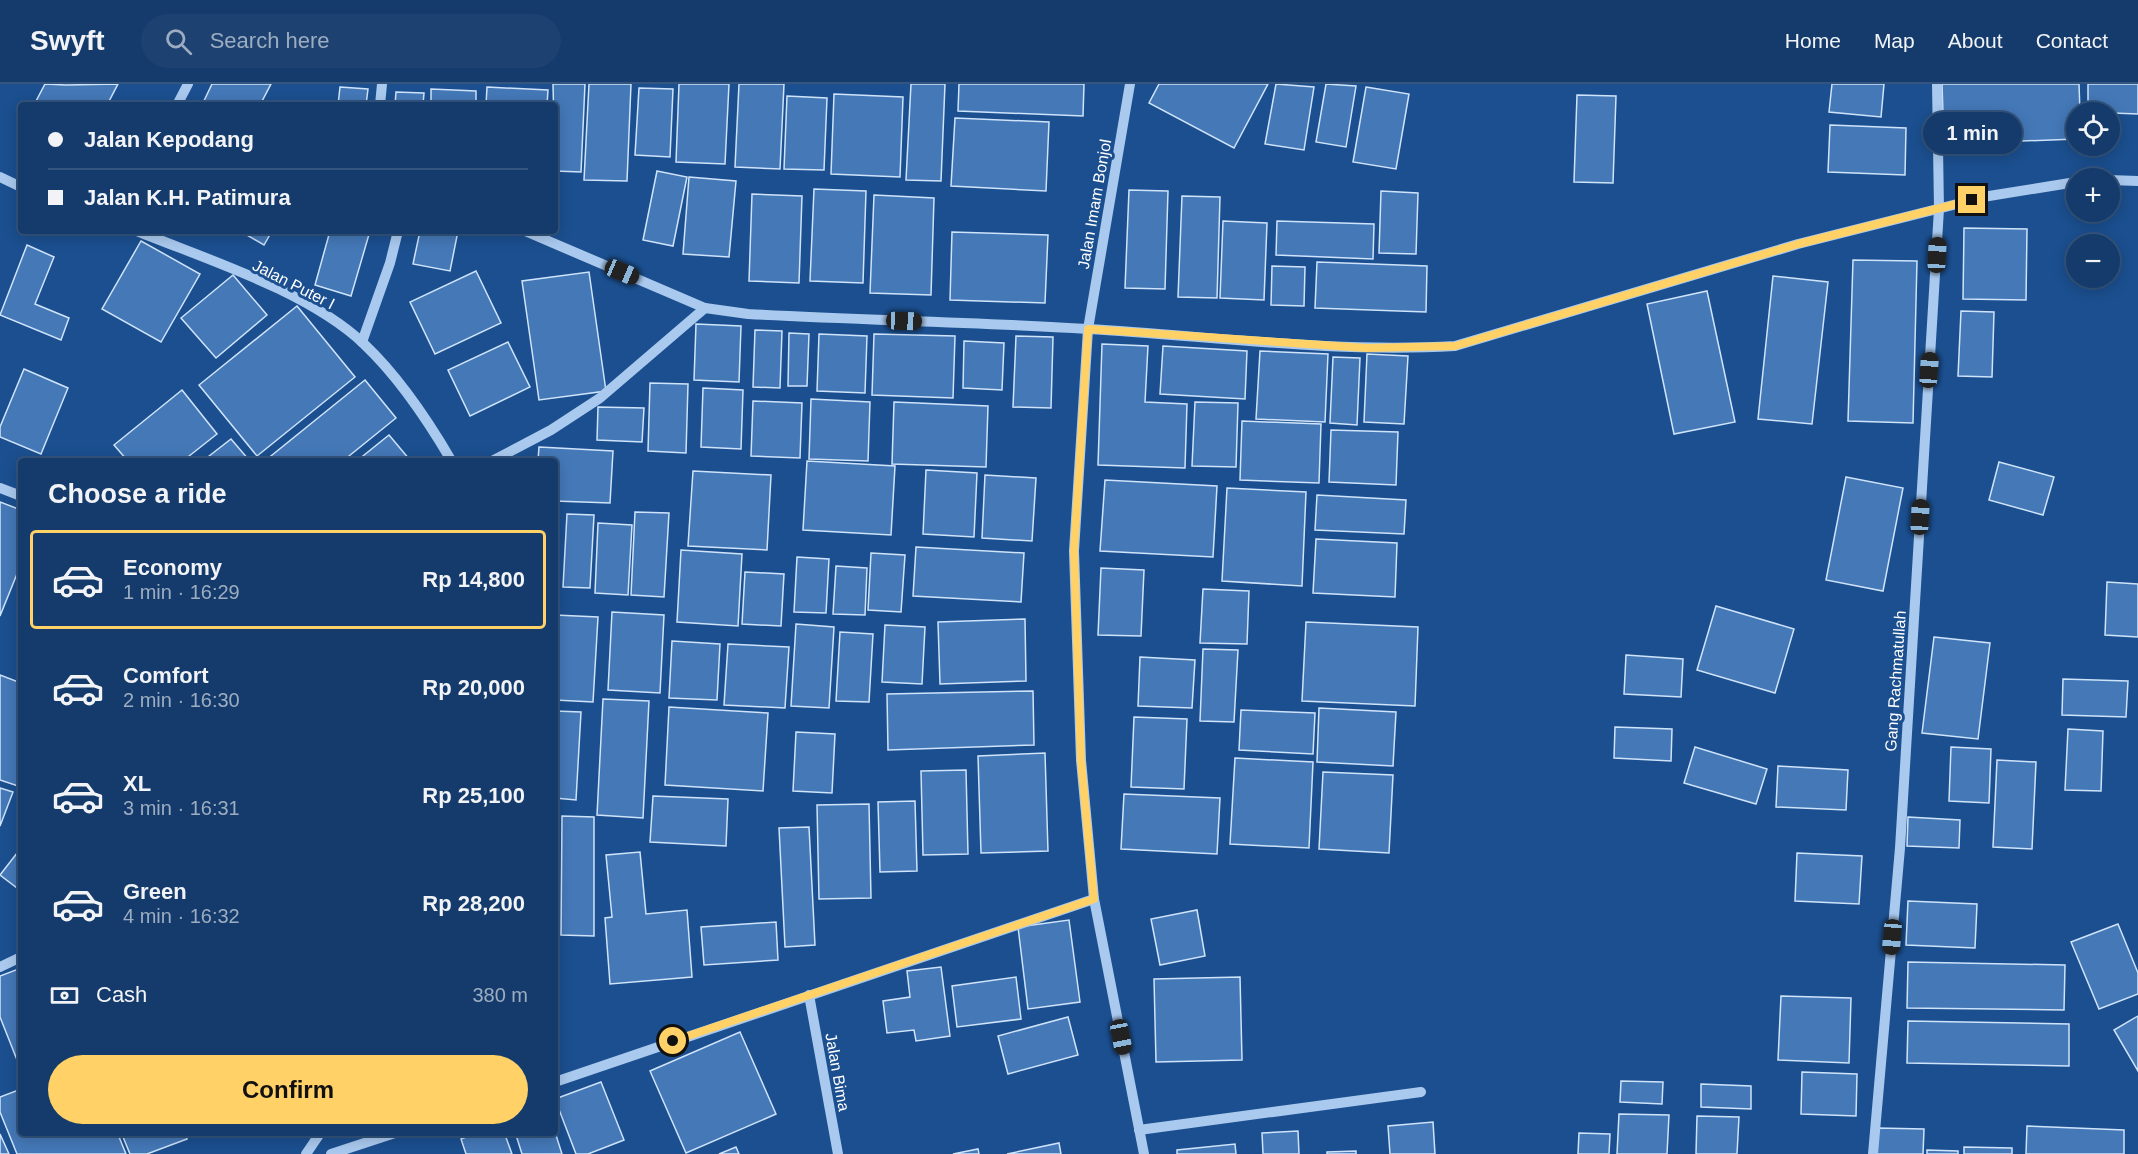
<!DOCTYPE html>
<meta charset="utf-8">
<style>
:root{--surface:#143b6b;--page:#1d4271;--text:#f1f3f6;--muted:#9dadc1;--line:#33557e;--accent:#ffd166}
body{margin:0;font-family:Helvetica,sans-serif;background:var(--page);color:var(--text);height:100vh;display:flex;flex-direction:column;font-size:22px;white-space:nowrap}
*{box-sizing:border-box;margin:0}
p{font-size:20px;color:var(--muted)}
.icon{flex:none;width:33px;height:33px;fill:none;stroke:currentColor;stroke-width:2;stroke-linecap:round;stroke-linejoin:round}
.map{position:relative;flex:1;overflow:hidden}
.panel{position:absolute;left:18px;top:374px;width:540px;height:678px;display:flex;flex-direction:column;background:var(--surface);border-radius:6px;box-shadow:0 3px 15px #0003,0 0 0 2px var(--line)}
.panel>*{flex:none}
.top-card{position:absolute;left:18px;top:18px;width:540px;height:132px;border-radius:6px;box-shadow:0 3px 15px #0003,0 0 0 2px var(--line);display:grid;align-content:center;height:132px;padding:0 30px;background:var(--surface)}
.tools{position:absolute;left:2066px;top:18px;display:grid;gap:12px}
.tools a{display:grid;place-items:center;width:54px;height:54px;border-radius:50%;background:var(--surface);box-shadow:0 3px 15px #0003,0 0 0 2px var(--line);font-size:30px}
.end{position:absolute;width:27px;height:27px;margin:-14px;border:8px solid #ffd166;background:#111;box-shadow:0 0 0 3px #111}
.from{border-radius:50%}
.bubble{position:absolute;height:42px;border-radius:21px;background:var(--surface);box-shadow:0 3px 15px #0003,0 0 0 2px var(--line);font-size:20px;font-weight:800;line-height:42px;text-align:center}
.car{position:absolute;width:18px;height:36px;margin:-18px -9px;border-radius:8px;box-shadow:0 0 4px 2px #0007;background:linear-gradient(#222 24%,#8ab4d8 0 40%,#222 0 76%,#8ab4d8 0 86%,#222 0)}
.top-card b{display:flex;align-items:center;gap:21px;height:57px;font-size:22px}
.top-card b+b{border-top:2px solid var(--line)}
.top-card i{width:15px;height:15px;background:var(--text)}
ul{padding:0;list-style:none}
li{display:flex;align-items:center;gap:18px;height:99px;margin:0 12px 9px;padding:0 18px;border:3px solid transparent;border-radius:6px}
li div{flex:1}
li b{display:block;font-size:22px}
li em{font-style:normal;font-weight:800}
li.current{border-color:var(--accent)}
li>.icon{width:54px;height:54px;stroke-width:1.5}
h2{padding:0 30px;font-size:27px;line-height:72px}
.pay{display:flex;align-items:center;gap:15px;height:66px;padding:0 30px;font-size:22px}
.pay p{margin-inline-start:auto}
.primary-button{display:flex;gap:12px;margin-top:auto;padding:12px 30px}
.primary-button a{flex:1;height:69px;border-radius:36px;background:var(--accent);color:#111;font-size:24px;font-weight:800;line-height:69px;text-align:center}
header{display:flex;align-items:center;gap:36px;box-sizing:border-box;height:84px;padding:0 30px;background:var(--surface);border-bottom:2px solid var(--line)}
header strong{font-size:28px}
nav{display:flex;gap:33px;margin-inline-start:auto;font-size:21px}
.search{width:420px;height:54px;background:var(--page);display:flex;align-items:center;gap:15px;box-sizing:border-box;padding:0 21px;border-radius:33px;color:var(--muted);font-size:22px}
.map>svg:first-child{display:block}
</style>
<header>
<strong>Swyft</strong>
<div class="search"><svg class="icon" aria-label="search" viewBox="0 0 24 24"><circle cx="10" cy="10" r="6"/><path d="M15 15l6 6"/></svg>Search here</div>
<nav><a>Home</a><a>Map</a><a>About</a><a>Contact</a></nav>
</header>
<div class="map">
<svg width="2138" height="1070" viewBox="0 0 2138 1070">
<rect width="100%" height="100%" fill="#1b4f8f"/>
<g fill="#4478b7" stroke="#cfe3fa" stroke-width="1.5">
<polygon points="45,0 66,1 118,0 107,21 34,21"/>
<polygon points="212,0 271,0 260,21 202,21"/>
<polygon points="553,0 585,0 581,88 555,87"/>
<polygon points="589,0 631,0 627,97 584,96"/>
<polygon points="679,0 729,0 725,80 676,78"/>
<polygon points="739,0 784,0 780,85 735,83"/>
<polygon points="911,0 945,0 941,97 906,96"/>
<polygon points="959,0 1084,0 1083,32 958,27"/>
<polygon points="1159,0 1268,0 1234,64 1149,19"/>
<polygon points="1276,0 1314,3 1304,66 1265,60"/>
<polygon points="1326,0 1356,2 1346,63 1316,58"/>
<polygon points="1832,0 1884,0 1881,33 1829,28"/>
<polygon points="1942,0 2079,0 2080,28 2076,28 2076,55 1944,60"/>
<polygon points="2088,0 2138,0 2138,30 2088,28"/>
<polygon points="340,3 368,5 366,21 338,21"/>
<polygon points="487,3 548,6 547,21 486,21"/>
<polygon points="1366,3 1409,10 1396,85 1353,78"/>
<polygon points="639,4 673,5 670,73 635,71"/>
<polygon points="431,5 476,7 476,21 431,21"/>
<polygon points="396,8 424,9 423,21 395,21"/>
<polygon points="834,10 903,13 900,93 831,90"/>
<polygon points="1577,11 1616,12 1613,99 1574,98"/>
<polygon points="787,12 827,14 824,86 784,85"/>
<polygon points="955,34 1049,38 1046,107 951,102"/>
<polygon points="1830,41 1906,44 1905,91 1828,88"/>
<polygon points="657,87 687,93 673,162 643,156"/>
<polygon points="689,93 736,97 729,173 683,170"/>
<polygon points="814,105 866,107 863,199 810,197"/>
<polygon points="1129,106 1168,107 1165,205 1125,204"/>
<polygon points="1381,107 1418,109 1416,170 1379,169"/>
<polygon points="752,110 802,112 799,199 749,197"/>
<polygon points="874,111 934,114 931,211 870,209"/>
<polygon points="1182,112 1220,113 1217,214 1178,213"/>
<polygon points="1223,137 1267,139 1264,216 1220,214"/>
<polygon points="1277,137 1374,140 1373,175 1276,171"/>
<polygon points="1964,144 2027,145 2026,216 1963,215"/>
<polygon points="240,147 272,147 264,161"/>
<polygon points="330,147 370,147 351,212 315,201"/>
<polygon points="420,147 458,147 450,187 413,180"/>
<polygon points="952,148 1048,151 1045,219 950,216"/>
<polygon points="141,157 200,190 161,258 102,225"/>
<polygon points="27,161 54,173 35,220 69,234 61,256 0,231"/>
<polygon points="1853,176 1917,177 1913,339 1848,337"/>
<polygon points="1317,178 1427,182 1426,228 1315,224"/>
<polygon points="1272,182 1305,183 1304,222 1271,221"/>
<polygon points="476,187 501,239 435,270 410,218"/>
<polygon points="589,188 606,307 539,316 522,197"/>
<polygon points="233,191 267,231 216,274 181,234"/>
<polygon points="1773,192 1828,198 1812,340 1758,335"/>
<polygon points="1707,207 1735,338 1674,350 1647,220"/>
<polygon points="297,222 355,293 257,372 199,301"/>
<polygon points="1961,227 1994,228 1992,293 1958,292"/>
<polygon points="696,240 741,242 739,298 694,296"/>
<polygon points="755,246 782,247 780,304 753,303"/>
<polygon points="789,249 809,250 807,302 788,302"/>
<polygon points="819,250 867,252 865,309 817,307"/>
<polygon points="874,250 955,252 953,314 872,311"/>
<polygon points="1016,252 1053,253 1051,324 1013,323"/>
<polygon points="964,257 1004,259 1002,306 963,304"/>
<polygon points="508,258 530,303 470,332 448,286"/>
<polygon points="1102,260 1148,262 1145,318 1187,320 1185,384 1098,381"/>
<polygon points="1163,262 1247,267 1245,315 1160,310"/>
<polygon points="1260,267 1328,270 1325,338 1256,335"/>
<polygon points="1367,270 1408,272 1404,340 1364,338"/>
<polygon points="1333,273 1360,274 1357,341 1330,339"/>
<polygon points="24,285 68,304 41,370 0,353 0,343"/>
<polygon points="365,296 396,334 344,376 266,376"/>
<polygon points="650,299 688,300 686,369 648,367"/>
<polygon points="703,304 743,306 741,365 701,363"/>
<polygon points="182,306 217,350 184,376 127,376 114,361"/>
<polygon points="811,315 870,318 868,377 809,375"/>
<polygon points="753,317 802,319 800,374 751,372"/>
<polygon points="894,318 988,322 986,383 892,380"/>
<polygon points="1195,318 1238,319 1236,383 1192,382"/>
<polygon points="598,323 644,324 642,358 597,356"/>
<polygon points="1242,337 1321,340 1319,399 1240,396"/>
<polygon points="1331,346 1398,348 1396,401 1329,398"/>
<polygon points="389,351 410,376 358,376"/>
<polygon points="231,355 249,376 204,376"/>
<polygon points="539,363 613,367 610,419 555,417 555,376 538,376"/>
<polygon points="807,377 895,382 891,451 803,446"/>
<polygon points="1999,378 2054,393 2043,431 1989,416"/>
<polygon points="926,386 977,389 974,453 923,450"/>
<polygon points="693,387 771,391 767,466 688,462"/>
<polygon points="985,391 1036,394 1032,457 982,454"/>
<polygon points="1846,393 1903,404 1883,507 1826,496"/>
<polygon points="1105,396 1217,402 1213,473 1100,467"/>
<polygon points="1227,404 1306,408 1302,502 1222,497"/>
<polygon points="1317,411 1406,416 1404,450 1315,446"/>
<polygon points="0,418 21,426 21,480 0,532"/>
<polygon points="555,425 558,425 555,484"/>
<polygon points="635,428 669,429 664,513 631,511"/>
<polygon points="567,430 594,431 590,504 563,503"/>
<polygon points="598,439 632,441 628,511 595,509"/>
<polygon points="1316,455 1397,459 1395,513 1313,509"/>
<polygon points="916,463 1024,469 1021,518 913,512"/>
<polygon points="681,466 742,470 738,542 677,538"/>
<polygon points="871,469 905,471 901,528 868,526"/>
<polygon points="797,473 829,475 826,529 794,528"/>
<polygon points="836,482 867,484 865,531 833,530"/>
<polygon points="1101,484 1144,486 1141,552 1098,551"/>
<polygon points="745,488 784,490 781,542 742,540"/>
<polygon points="2107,498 2138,500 2138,553 2105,551"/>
<polygon points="1203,505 1249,507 1247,560 1200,559"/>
<polygon points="1716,522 1794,545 1775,609 1697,586"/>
<polygon points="612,528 664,531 660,609 608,606"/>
<polygon points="555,531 598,533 593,618 555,616"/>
<polygon points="1025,535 1026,597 940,600 938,538"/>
<polygon points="1306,538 1418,543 1415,622 1302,617"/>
<polygon points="796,540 834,543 829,624 791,622"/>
<polygon points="885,541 925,543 922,600 882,598"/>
<polygon points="840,548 873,550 869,618 836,617"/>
<polygon points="1934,553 1990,559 1978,655 1922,649"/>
<polygon points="672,557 720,560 717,616 669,614"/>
<polygon points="728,560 789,563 785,624 724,621"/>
<polygon points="1203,565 1238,566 1234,638 1200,637"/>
<polygon points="1626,571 1683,575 1681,613 1624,610"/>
<polygon points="1140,573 1195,576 1192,624 1138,622"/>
<polygon points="0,591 21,599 21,703 0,696"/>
<polygon points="2063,595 2128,597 2126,633 2062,631"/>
<polygon points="1033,607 1034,661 888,666 887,610"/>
<polygon points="603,615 649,617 643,734 597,731"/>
<polygon points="669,623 768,629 763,707 665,701"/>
<polygon points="1319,624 1396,628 1393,682 1317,678"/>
<polygon points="1241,626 1315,629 1313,670 1239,666"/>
<polygon points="555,627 581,628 576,716 555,714"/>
<polygon points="1134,633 1187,635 1184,705 1131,703"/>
<polygon points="1615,643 1672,645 1671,677 1614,674"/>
<polygon points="2068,645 2103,647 2101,707 2065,706"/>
<polygon points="796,648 835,650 832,709 793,707"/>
<polygon points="1695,663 1767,685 1756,720 1684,699"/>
<polygon points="1951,663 1991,665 1989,719 1949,717"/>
<polygon points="1045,669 1048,767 981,769 978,672"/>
<polygon points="1235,674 1313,678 1309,764 1230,760"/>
<polygon points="1997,676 2036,678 2032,765 1993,763"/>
<polygon points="1778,682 1848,686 1846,726 1776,723"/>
<polygon points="966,686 968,770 923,771 921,687"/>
<polygon points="1323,688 1393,691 1389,769 1319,765"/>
<polygon points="0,704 13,708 0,742"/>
<polygon points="1124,710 1220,714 1217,770 1121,765"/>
<polygon points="653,712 728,715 726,762 650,758"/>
<polygon points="915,717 917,787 880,788 878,718"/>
<polygon points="869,720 871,814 819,815 817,721"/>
<polygon points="562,732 594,733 594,852 561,851"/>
<polygon points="1908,733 1960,736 1959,764 1907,762"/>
<polygon points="809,743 815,861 785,863 779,744"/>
<polygon points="21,764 21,807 0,791"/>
<polygon points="640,768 646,830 687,826 692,893 610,900 605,834 612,833 606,771"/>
<polygon points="1797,769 1862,772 1859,820 1795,817"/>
<polygon points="1908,817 1977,820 1975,864 1906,861"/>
<polygon points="1197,826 1205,872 1160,881 1151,835"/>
<polygon points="1069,836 1080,918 1028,925 1018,843"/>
<polygon points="776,838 778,876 704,881 701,843"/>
<polygon points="2118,840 2138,889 2138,910 2099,925 2071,858"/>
<polygon points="1908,878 2065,881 2064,926 1907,924"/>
<polygon points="941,883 950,952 916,957 914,946 887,949 883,917 910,913 907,887"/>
<polygon points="21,884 21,986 0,933 0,892"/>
<polygon points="1016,893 1021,935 957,943 952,902"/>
<polygon points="1240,893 1242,976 1156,978 1154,895"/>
<polygon points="1781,912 1851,914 1849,979 1778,976"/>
<polygon points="2138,932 2138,987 2114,946"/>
<polygon points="1068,933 1078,971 1008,990 998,952"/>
<polygon points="1908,937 2069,940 2069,982 1907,979"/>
<polygon points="740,948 776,1030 686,1069 650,987"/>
<polygon points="1802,988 1857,990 1856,1032 1801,1030"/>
<polygon points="1621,997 1663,998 1662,1020 1620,1018"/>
<polygon points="601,998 624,1056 588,1070 576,1070 555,1015"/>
<polygon points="1701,1000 1751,1002 1751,1025 1701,1023"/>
<polygon points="21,1005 21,1048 117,1048 126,1070 17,1070 0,1028 0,1013"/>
<polygon points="1619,1030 1669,1031 1667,1070 1617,1070"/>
<polygon points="1697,1032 1739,1033 1737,1070 1696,1070"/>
<polygon points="1433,1038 1435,1070 1390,1070 1388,1042"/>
<polygon points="2027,1042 2124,1046 2124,1070 2026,1070"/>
<polygon points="1877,1044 1924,1045 1923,1070 1876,1070"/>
<polygon points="1298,1047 1299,1070 1263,1070 1262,1049"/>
<polygon points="121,1048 185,1048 187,1055 147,1070 130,1070"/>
<polygon points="479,1048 504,1048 512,1070 466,1070 461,1055"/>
<polygon points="515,1048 555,1048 562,1070 522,1070"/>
<polygon points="1579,1049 1610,1050 1609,1070 1578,1070"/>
<polygon points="0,1050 9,1070 0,1070"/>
<polygon points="1059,1059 1061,1070 1007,1070"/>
<polygon points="1235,1060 1236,1070 1177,1070 1177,1066"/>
<polygon points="736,1063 739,1070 719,1070"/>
<polygon points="1964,1063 2012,1064 2012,1070 1964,1070"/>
<polygon points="978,1065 979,1070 953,1070"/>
<polygon points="1927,1066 1958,1067 1958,1070 1927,1070"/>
<polygon points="1356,1067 1356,1070 1327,1070 1327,1068"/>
</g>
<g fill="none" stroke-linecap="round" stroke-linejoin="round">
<g stroke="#a9c9ee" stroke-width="10">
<polyline points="1130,0 1088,245 1074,467 1081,676 1094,815 1144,1070"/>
<polyline points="177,21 188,0"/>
<polyline points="380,21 382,0"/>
<polyline points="0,93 21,103"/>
<polyline points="2109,96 2138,97"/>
<path d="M137,147C208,176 308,207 364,260C399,293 427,335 451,376"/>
<path d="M525,147L705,224L748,230C861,236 975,238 1088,245C1210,252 1332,269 1455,262L1798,160L1989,112L2076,98"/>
<polyline points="362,258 390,179 398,147"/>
<polyline points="494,376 551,346 600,314 705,224"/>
<polyline points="0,404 21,412"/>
<polyline points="0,883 21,873"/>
<polyline points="809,911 838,1070"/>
<polyline points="555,998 1094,815"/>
<polyline points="1139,1046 1421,1008"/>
<polyline points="306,1070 321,1048"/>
<polyline points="331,1070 398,1048"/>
<polyline points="1873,1070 1900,764 1939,125 1937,0"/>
</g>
</g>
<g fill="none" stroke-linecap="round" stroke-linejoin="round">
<polyline stroke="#ffd166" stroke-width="8" points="673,957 1094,815 1081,676 1074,467 1088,245 1367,264 1455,262 1798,160 1972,116"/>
</g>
<g text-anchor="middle" stroke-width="6" stroke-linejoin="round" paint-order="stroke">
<g font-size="16" fill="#fff" stroke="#1b4f8f">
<text transform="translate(1094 120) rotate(-80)" y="6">Jalan Imam Bonjol</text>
<text transform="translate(294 200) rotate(27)" y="6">Jalan Puter I</text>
<text transform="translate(1895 597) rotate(-86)" y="6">Gang Rachmatullah</text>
<text transform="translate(838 988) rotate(80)" y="6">Jalan Bima</text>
</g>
</g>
</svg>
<div class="tools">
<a><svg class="icon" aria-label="locate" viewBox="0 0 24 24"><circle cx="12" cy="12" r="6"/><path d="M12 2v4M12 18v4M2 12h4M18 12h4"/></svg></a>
<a>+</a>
<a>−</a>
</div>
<i class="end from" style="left:673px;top:957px"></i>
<i class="end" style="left:1972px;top:116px"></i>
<div class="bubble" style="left:1923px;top:28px;width:99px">1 min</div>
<i class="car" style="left:1937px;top:171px;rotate:3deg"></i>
<i class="car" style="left:622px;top:188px;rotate:113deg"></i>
<i class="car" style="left:904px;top:237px;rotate:92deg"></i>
<i class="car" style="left:1929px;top:286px;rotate:4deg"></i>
<i class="car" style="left:1920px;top:433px;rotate:3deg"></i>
<i class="car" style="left:1892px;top:853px;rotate:185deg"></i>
<i class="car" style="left:1121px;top:953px;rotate:169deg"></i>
<div class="top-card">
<b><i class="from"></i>Jalan Kepodang</b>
<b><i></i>Jalan K.H. Patimura</b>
</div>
<section class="panel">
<h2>Choose a ride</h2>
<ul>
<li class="current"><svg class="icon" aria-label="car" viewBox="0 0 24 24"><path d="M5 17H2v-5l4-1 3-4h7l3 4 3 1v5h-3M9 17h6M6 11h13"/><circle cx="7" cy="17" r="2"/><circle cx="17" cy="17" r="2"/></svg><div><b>Economy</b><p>1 min · 16:29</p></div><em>Rp 14,800</em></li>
<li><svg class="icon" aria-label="car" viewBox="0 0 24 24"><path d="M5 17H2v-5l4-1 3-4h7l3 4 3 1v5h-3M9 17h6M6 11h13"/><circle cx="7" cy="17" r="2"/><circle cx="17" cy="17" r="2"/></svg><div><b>Comfort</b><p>2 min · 16:30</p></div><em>Rp 20,000</em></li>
<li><svg class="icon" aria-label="car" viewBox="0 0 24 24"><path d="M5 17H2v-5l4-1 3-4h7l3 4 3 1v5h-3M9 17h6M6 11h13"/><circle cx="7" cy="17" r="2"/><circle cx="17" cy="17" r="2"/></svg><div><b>XL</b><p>3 min · 16:31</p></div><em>Rp 25,100</em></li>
<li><svg class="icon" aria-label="car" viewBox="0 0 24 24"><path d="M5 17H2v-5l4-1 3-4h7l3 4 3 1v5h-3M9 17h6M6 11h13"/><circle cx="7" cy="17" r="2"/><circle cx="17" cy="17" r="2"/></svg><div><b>Green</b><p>4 min · 16:32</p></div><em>Rp 28,200</em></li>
</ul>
<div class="pay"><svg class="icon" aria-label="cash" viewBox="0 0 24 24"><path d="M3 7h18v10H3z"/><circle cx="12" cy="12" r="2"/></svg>Cash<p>380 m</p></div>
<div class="primary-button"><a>Confirm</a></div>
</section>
</div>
